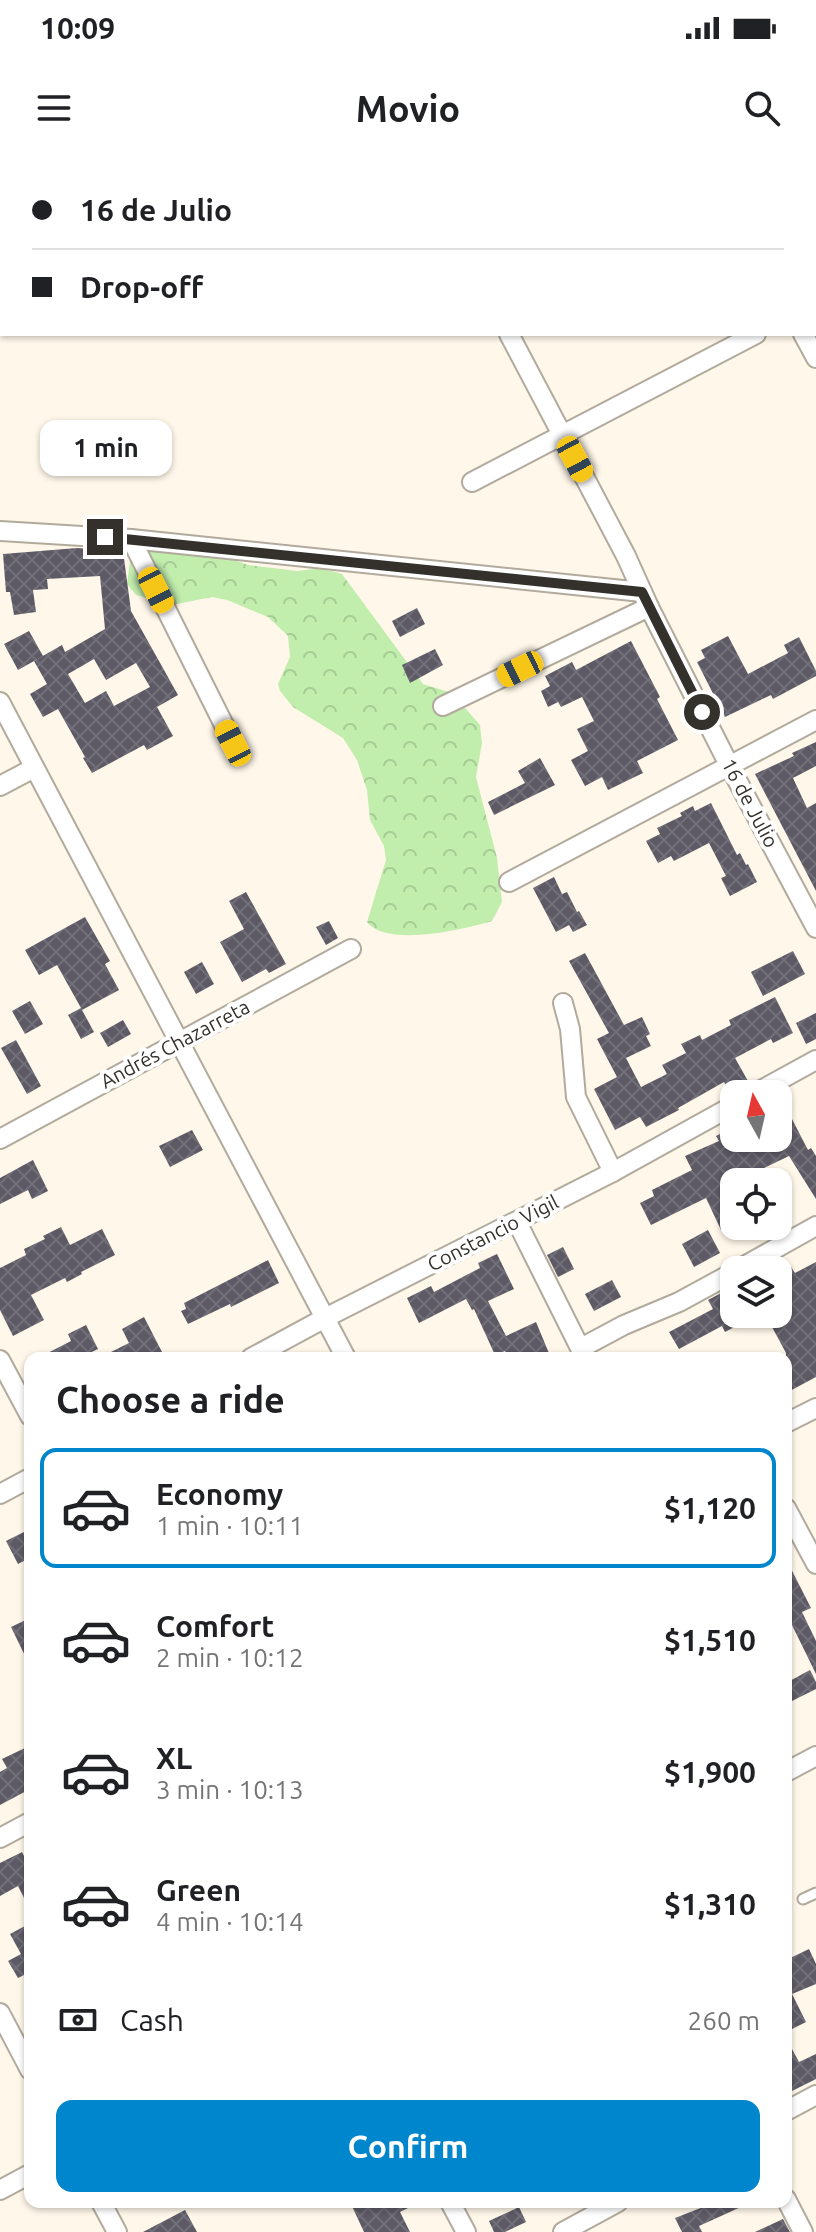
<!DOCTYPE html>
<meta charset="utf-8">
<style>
:root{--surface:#fff;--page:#f2f2f2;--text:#202124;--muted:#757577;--line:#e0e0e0;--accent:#0086cc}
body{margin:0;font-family:Ubuntu,sans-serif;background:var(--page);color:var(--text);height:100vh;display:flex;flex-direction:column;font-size:30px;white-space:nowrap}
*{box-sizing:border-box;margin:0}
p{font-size:26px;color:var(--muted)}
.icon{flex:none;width:44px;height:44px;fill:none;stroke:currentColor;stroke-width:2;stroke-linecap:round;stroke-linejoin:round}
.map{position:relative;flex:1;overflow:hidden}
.side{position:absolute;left:24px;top:1192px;width:768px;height:856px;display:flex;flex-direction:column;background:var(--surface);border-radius:16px;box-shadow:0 2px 6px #0004}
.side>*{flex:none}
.banner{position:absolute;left:0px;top:0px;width:816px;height:176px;box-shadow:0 2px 6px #0004;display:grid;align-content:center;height:176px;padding:0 32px;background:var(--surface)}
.needle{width:52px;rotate:352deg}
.tools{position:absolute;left:720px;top:920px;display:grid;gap:16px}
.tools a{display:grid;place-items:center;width:72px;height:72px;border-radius:16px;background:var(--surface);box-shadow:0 2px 6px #0004;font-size:40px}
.end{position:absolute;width:36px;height:36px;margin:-18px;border:10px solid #34312c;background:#fff;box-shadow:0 0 0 4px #fff}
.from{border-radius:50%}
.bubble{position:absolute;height:56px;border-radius:16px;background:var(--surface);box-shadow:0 2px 6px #0004;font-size:26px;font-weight:700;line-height:56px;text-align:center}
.car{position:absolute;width:24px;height:48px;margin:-24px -12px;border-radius:10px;box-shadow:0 0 6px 2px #0007;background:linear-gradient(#f5c518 24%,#345 0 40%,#f5c518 0 76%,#345 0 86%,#f5c518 0)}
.banner b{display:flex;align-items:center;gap:28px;height:76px;font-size:30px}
.banner b+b{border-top:2px solid var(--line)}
.banner i{width:20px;height:20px;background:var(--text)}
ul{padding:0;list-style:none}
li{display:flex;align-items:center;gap:24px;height:120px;margin:0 16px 12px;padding:0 16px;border:4px solid transparent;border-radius:16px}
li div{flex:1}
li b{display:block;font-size:30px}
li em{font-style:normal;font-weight:700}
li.active{border-color:var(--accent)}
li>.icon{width:72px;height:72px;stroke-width:1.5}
h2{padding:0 32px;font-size:36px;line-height:96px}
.pay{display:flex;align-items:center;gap:20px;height:88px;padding:0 32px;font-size:30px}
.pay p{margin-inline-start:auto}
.primary-button{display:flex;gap:16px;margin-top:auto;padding:16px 32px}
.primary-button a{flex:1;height:92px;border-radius:16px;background:var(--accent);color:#fff;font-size:32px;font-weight:700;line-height:92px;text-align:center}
.status{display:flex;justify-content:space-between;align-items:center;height:56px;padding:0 40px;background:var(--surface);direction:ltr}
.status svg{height:22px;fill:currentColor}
header{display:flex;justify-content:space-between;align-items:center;height:104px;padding:0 32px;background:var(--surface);font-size:36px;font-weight:700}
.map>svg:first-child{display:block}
</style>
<div class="status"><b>10:09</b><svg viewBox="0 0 49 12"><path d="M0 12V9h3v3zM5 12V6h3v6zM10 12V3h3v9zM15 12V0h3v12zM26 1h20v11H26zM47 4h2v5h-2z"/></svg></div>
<header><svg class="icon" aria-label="menu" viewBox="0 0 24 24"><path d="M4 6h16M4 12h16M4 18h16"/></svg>Movio<svg class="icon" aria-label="search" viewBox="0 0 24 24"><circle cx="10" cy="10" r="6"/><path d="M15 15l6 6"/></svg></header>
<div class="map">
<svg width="816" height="2072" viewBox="0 0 816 2072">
<defs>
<pattern id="forest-crowns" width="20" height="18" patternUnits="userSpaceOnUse" patternTransform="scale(2)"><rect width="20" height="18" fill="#c1edad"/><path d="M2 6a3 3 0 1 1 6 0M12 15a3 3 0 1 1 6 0" fill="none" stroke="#a6cc95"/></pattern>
<pattern id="building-cross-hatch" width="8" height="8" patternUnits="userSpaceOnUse" patternTransform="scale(2)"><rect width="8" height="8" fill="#5d5a66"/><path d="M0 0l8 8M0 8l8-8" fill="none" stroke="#716f78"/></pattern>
</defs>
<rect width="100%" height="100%" fill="#fff7e9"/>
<path fill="url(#forest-crowns)" d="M196,378L231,399L248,405L297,411L321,408L342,414L423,524L452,533L480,565L482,583L476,617L497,698L502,742L492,761C465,769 387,788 367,762L386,700L384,686L370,660L367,630L357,600L343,578L293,547L280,531L278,524L290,497L288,476L268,457L227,440L212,437L172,445L136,435L127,424L132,386Z"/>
<g fill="url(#building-cross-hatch)" fill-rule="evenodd">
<path d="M77,388L92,389V391H123L131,451L178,535L157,547L173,576L147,590L144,585L92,613L83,598L85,597L58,549L43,557L30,534L47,524L34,501L62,485L65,492L105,469L100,416L47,419L48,429L33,430L36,452L14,455L10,432H6L3,394ZM94,499L106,520L136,503L150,527L114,546L106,531L85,543L68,514Z"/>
<polygon points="417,448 425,464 400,477 392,461"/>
<polygon points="29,471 43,496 18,510 4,484"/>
<polygon points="728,476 748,514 788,493 784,485 799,477 816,511 816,516 773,539 771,535 725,557 697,502 705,498 701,490"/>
<polygon points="631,481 660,537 657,539 678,580 637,601 643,613 608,630 602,617 585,626 571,600 588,591 577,569 594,561 582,537 561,547 558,542 548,547 541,531 550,526 545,516 572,502 576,510"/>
<polygon points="435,489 443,505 410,523 402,505"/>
<polygon points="816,582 816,606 793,618 807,648 816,643 816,731 755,614 794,596 792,593"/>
<polygon points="540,598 555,625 494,655 488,642 525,623 518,611"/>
<polygon points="711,643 737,695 740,693 746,705 748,704 757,722 730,736 721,718 726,716 709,683 674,701 671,696 658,703 646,681 660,674 657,668 682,656 680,653 693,646 695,651"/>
<polygon points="554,717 562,734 567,732 577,752 579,751 587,765 573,772 569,765 556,772 533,728"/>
<polygon points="246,732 286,804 269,813 266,809 242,822 220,782 244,769 229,741"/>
<polygon points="85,757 110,801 105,804 119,830 82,850 94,872 81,879 68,855 81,848 57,805 39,815 25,790"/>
<polygon points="329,761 338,778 326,785 316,767"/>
<polygon points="793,791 805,814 763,836 751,812"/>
<polygon points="585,793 624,865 642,857 650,874 646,876 651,886 626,898 641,927 667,914 662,905 686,893 681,884 700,875 702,880 731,865 729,860 775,837 793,873 773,883 771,879 735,898 748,921 729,931 724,922 678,948 679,950 646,967 640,957 615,970 594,929 617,917 597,879 609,873 569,801"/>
<polygon points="202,802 214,824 196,834 184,812"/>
<polygon points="30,841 43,864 25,874 12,851"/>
<polygon points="816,853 816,879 806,884 796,863"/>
<polygon points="123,860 131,874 108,887 100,873"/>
<polygon points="16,880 41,926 27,934 1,888"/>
<polygon points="779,934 808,990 811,988 816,996 816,1039 789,996 762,1009 768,1022 734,1022 734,1064 721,1070 706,1038 651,1065 640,1043 654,1036 652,1030 692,1010 685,996 719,981 716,976 734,967 734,978 753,978 759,990 778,981"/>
<polygon points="192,970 203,990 170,1007 159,986"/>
<polygon points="33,1000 48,1031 32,1039 28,1030 0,1044 0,1018"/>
<polygon points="61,1067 70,1085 102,1069 115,1095 81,1112 82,1114 67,1122 65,1118 31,1135 44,1160 13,1176 0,1150 0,1108 26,1095 24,1089 45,1079 43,1076"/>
<polygon points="708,1070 720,1093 694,1107 682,1084"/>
<polygon points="563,1087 574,1109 558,1117 547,1095"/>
<polygon points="497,1094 514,1129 488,1141 506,1176 536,1162 551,1198 508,1198 505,1191 495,1195 474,1149 472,1150 466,1139 419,1163 407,1138 431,1126 434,1132 480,1108 478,1103"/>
<polygon points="268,1100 279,1123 231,1147 230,1144 188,1164 181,1151 186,1149 184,1143"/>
<polygon points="816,1102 816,1217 786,1233 786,1193 765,1154 778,1154 778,1114 791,1107 795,1113"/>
<polygon points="612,1120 621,1137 594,1151 585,1134"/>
<polygon points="734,1126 734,1154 759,1154 725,1172 722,1166 679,1189 669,1172 713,1149 708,1140"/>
<polygon points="144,1157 162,1192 151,1198 99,1198 129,1183 122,1169"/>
<polygon points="86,1165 98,1189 79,1198 38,1198 71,1181 68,1174"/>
<polygon points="30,1369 30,1398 18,1404 6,1381"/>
<polygon points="786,1399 811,1448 802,1452 816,1481 816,1514 791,1463 786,1465"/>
<polygon points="30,1458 30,1506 11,1467"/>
<polygon points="810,1510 816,1522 816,1529 786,1544 786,1523"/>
<polygon points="25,1588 30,1598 30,1629 0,1645 0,1612 7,1608 2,1599"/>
<polygon points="22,1692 30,1708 30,1750 18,1726 0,1736 0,1703"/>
<polygon points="25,1766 30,1775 30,1812 18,1818 8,1801 21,1794 10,1774"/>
<polygon points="809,1789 816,1804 816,1824 792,1834 806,1862 786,1872 786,1800"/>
<polygon points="786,1878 799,1902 816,1894 816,1919 790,1932 786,1925"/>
<polygon points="350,2042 420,2042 400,2052 410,2072 364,2072"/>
<polygon points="716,2042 752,2042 699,2066 702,2072 682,2072 675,2058"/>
<polygon points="519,2047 526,2062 505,2072 494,2072 489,2061"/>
<polygon points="185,2050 197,2072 143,2072"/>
<polygon points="783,2059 790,2072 755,2072"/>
</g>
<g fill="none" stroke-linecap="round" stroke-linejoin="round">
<g stroke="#b1aa9d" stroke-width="13">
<g id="service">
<polyline points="428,2 431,0"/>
<polyline points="0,3 2,7"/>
<polyline points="803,1739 816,1733"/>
</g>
</g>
<g stroke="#b1aa9d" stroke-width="22">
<g id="minor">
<polyline points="710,0 711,2"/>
<polyline points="814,144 816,143"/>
<polyline points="509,174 626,396 649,447 729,605 816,768"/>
<polyline points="803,174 816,198"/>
<polyline points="472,322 756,174"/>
<polyline points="0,371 131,379 642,432"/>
<polyline points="131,379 233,583"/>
<polyline points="0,542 346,1198"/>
<polyline points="443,546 649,447"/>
<polyline points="0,626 34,608"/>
<polyline points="509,722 816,560"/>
<polyline points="563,843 570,869 576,937 613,1012"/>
<polyline points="754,934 816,900"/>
<polyline points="0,979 351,789"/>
<polyline points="517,1062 585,1198"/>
<polyline points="737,1110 816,1066"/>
<polyline points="581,1188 624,1165 679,1142 734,1112"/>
<polyline points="251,1198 325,1158 613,1012 734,945"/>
<polyline points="0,1200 30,1256"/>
<polyline points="786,1263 816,1248"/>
<polyline points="0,1334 30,1318"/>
<polyline points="786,1348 816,1404"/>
<polyline points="786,1612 816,1596"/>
<polyline points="0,1678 30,1662"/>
<polyline points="0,1853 30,1910"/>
<polyline points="786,1951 816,1935"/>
<polyline points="0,2030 30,2014"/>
<polyline points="786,2039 803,2072"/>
<polyline points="101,2042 117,2072"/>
<polyline points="450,2042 466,2072"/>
<polyline points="563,2072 618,2042"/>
</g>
</g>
<use href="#service" stroke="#fff" stroke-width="9"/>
<use href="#minor" stroke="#fff" stroke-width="18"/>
</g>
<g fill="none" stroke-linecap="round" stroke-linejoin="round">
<polyline stroke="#34312c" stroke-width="10" points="105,377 642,432 702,552"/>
</g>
<g text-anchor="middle" stroke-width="8" stroke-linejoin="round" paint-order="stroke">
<g font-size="20" fill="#34312c" stroke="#fff">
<text transform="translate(750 643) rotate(62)" y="7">16 de Julio</text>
<text transform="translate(175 884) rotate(-28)" y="7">Andrés Chazarreta</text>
<text transform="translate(493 1073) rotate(-27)" y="7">Constancio Vigil</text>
</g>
</g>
</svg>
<div class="tools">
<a><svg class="needle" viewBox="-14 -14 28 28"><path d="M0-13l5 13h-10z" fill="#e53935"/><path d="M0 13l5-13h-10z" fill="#757577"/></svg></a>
<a><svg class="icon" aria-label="locate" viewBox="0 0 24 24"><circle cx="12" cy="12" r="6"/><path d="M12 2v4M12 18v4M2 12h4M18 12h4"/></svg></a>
<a><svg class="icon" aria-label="layers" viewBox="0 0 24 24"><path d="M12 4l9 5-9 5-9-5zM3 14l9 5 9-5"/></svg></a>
</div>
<i class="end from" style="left:702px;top:552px"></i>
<i class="end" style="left:105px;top:377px"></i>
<div class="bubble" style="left:40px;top:260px;width:132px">1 min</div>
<i class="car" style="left:575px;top:299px;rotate:152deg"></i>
<i class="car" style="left:156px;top:430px;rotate:153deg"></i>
<i class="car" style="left:520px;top:509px;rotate:244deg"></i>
<i class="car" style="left:233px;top:583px;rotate:333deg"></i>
<div class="banner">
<b><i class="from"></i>16 de Julio</b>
<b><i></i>Drop-off</b>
</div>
<section class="side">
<h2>Choose a ride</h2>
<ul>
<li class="active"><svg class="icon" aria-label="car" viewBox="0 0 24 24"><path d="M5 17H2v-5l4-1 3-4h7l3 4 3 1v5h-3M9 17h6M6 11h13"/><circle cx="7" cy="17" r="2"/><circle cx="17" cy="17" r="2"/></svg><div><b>Economy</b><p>1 min · 10:11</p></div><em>$1,120</em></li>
<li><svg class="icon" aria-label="car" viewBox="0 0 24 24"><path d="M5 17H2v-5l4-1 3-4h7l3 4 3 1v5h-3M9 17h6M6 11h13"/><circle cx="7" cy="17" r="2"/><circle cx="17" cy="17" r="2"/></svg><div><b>Comfort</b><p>2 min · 10:12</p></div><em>$1,510</em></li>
<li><svg class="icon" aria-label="car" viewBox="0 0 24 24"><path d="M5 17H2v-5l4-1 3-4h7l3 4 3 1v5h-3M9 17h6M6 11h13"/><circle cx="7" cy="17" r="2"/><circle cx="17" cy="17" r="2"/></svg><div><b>XL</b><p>3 min · 10:13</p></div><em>$1,900</em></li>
<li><svg class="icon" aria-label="car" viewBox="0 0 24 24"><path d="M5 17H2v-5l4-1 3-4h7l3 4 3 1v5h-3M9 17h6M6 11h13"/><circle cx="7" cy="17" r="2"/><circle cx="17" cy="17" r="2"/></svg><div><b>Green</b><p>4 min · 10:14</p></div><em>$1,310</em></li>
</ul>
<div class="pay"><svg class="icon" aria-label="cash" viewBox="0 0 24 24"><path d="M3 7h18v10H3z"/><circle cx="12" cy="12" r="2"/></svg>Cash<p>260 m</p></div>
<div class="primary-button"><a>Confirm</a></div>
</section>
</div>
